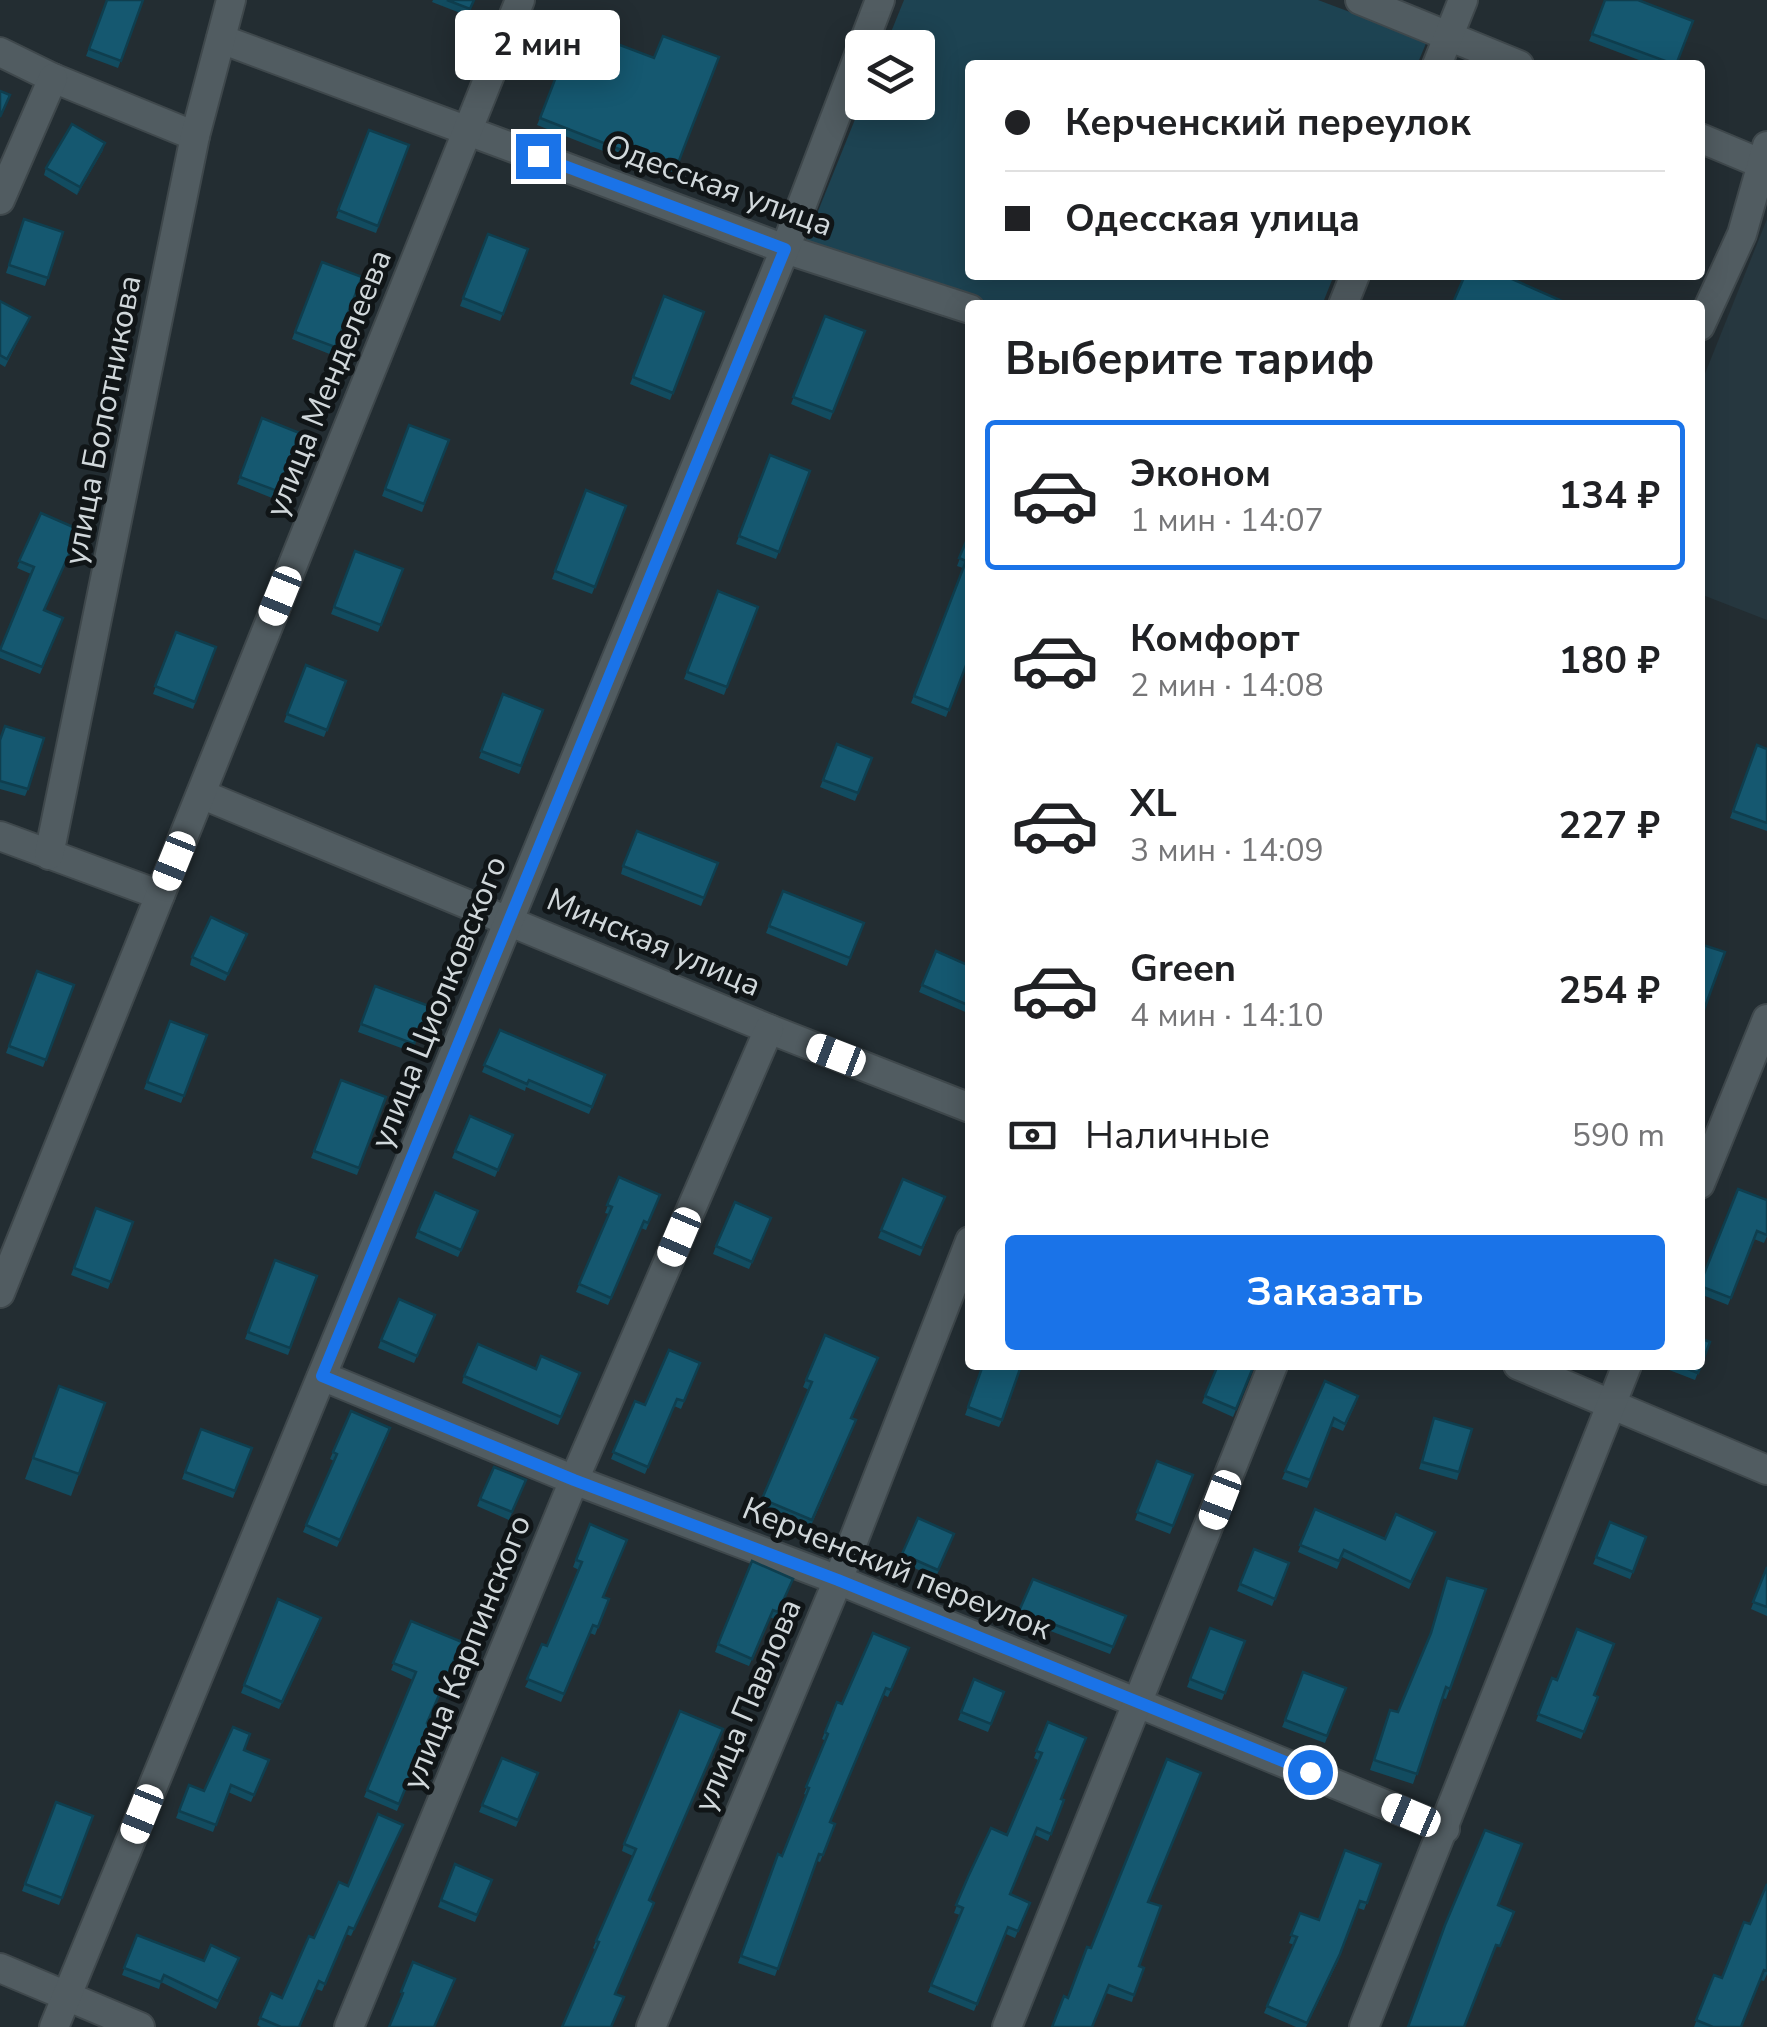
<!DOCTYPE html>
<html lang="ru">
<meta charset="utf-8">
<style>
:root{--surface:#fff;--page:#f2f2f2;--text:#202124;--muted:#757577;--line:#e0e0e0;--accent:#1a73e8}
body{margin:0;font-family:"Nunito Sans",sans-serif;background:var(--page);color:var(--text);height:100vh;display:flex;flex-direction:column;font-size:38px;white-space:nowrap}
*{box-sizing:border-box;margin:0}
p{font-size:32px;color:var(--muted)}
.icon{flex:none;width:55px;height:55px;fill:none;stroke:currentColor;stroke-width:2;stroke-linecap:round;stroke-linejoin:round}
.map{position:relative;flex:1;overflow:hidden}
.sheet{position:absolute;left:965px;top:300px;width:740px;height:1070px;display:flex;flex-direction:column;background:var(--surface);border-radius:10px;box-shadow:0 5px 25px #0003}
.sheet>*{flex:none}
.banner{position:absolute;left:965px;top:60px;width:740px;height:220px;border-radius:10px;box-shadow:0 5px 25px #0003;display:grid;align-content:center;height:220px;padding:0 40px;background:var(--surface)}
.controls{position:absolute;left:845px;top:30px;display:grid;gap:20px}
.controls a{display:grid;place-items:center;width:90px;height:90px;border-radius:10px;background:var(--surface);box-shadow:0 5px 25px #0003;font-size:50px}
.end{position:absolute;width:45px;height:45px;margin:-22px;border:12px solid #1a73e8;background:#fff;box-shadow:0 0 0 5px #fff}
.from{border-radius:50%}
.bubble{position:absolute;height:70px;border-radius:10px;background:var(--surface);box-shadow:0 5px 25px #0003;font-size:32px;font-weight:700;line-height:70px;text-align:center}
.car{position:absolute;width:30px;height:60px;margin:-30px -15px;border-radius:12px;box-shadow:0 0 8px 2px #0007;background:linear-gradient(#fff 24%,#345 0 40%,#fff 0 76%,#345 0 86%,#fff 0)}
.banner b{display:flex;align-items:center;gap:35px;height:95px;font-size:38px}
.banner b+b{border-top:2px solid var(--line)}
.banner i{width:25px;height:25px;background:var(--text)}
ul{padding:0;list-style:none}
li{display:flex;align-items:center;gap:30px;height:150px;margin:0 20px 15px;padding:0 20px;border:5px solid transparent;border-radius:10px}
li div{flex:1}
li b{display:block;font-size:38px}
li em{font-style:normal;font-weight:700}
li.active{border-color:var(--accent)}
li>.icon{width:90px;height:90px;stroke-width:1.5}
h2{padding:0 40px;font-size:45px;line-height:120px}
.pay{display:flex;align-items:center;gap:25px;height:110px;padding:0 40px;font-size:38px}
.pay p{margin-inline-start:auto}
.cta{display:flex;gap:20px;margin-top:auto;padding:20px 40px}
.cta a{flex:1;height:115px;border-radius:10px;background:var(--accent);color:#fff;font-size:40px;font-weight:700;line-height:115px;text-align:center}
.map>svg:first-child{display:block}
</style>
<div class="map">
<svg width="1767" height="2027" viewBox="0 0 1767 2027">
<rect width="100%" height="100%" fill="#232d32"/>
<polygon fill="#26373f" points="1767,219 1767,620 1700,594 1700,386"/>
<polygon fill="#1d4352" points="904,0 1318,0 1427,41 1417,65 970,65 970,275 1334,275 1322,305 989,305 806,241 862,102 918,102 918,48 885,47"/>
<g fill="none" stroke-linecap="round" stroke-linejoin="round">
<g stroke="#3f484c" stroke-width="32">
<g id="minor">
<polyline points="1360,0 1519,65"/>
<polyline points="221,39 785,249 970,309"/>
<polyline points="0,52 53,78 195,136"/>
<polyline points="1437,65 1463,0"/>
<polyline points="1700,138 1767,166"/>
<polyline points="0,200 53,78"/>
<polyline points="1343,305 1355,275"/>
<polyline points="1700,326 1742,234 1767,146"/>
<polyline points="201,794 769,1029 970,1108"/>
<polyline points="0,836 160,895"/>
<polyline points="49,855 195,136 231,0"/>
<polyline points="1700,1184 1767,1019"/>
<polyline points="1518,1365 1767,1470"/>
<polyline points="322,1376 574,1480 838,1580 1445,1829"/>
<polyline points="0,1968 140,2027"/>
<polyline points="54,2027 785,249 880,0"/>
<polyline points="349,2027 574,1480 769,1029"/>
<polyline points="651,2027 838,1580 970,1241"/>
<polyline points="1007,2027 1273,1365"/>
<polyline points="1364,2027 1627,1365"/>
</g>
</g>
<g stroke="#3f484c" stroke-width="32">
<polyline id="tertiary" points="0,1293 520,0"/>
</g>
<use href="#minor" stroke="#515c61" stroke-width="28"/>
<use href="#tertiary" stroke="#515c61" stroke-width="28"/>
</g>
<g fill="#124c60">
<polygon points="107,0 143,0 118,68 86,56"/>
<polygon points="433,0 474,0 468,16 432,2"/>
<polygon points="1592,34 1676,65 1652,65 1589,41"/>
<polygon points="719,57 672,178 537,125 540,118 654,58"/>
<polygon points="369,130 409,145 376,233 336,218"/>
<polygon points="103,150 77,195 44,175 46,168"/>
<polygon points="24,219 63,232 45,286 6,273"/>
<polygon points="528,249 500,321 460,306 463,298"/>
<polygon points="322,262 362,277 332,355 292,339"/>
<polygon points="664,296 704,312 670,400 630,384"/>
<polygon points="0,301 30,317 5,367 0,364"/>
<polygon points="825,316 865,331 830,420 791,404"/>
<polygon points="409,425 449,440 422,512 382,496"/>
<polygon points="302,434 277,500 237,484 240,477"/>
<polygon points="770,455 810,471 776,559 736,544"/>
<polygon points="586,490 626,506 592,594 552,579"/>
<polygon points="41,513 44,611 63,618 40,674 0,658 0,648 31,574 17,568"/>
<polygon points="970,532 970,656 946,717 911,703 963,568 957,566"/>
<polygon points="355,551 403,569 378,632 331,614"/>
<polygon points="718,591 758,607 724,695 684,679"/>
<polygon points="176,632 216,647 193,709 153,694"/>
<polygon points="346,681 324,737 284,722 287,714"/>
<polygon points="503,694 543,710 519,774 479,758"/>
<polygon points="0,739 28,789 25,796 0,789"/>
<polygon points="1757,745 1767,749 1767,831 1730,818"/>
<polygon points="872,758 855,801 820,787 823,780"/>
<polygon points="718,863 701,906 621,874 623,866"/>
<polygon points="783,891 864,923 847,966 766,933"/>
<polygon points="244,941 225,981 190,965 192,957"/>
<polygon points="970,966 970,1014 919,992 922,985"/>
<polygon points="37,971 74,985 43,1067 6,1053"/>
<polygon points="375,986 429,1006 412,1052 358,1032"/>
<polygon points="170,1021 207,1035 181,1103 144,1089"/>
<polygon points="500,1030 605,1075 589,1114 526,1087 525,1091 482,1072"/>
<polygon points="341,1080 386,1097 357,1175 311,1158"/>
<polygon points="470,1116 513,1135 495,1177 452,1158"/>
<polygon points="619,1177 660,1195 646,1230 641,1228 608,1305 576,1292 609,1214 605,1213"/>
<polygon points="903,1179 945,1197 920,1256 878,1238"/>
<polygon points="1738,1189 1767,1236 1764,1243 1754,1239 1728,1305 1700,1294 1700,1284"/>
<polygon points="96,1208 133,1222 108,1289 71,1275"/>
<polygon points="478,1211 458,1257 415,1238 418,1231"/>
<polygon points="771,1218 749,1269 713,1254 716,1246"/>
<polygon points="275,1260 317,1276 288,1355 245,1339"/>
<polygon points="435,1315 414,1363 378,1348 381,1340"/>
<polygon points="825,1335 852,1419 853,1428 810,1528 760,1506 809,1390 803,1387"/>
<polygon points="1710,1342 1695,1380 1664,1368 1665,1365 1700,1365"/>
<polygon points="700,1363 681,1409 674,1406 645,1474 611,1459 635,1401 645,1405"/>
<polygon points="983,1365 1002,1420 999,1427 965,1415"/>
<polygon points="1218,1365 1254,1365 1233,1417 1202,1403"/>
<polygon points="536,1369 580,1373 558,1425 462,1383 464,1376"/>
<polygon points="1325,1381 1356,1403 1343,1431 1331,1426 1307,1488 1282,1479"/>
<polygon points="59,1386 105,1403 71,1496 25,1479"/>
<polygon points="1434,1418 1472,1429 1457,1480 1419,1469"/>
<polygon points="201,1429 252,1448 233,1498 182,1479"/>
<polygon points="388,1435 337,1547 303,1532 334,1461 330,1459 333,1452"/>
<polygon points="1157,1461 1193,1475 1170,1534 1135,1520"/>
<polygon points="494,1467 526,1480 509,1520 477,1506"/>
<polygon points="1315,1509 1385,1539 1432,1539 1409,1589 1342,1557 1337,1569 1298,1552"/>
<polygon points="918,1518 954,1534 936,1577 899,1562"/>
<polygon points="590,1524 603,1597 609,1599 595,1635 590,1633 561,1702 525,1687 547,1646 579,1570 573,1567"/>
<polygon points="1646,1537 1630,1579 1593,1564 1596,1557"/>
<polygon points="1289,1563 1272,1606 1237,1591 1240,1584"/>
<polygon points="1767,1567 1767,1616 1751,1609"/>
<polygon points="793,1579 776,1620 770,1617 749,1666 715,1652 718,1644"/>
<polygon points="1033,1579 1126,1616 1110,1654 1017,1618"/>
<polygon points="1486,1589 1446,1699 1442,1698 1413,1784 1370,1770 1390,1710 1398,1712"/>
<polygon points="411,1621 428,1723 431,1725 397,1811 364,1797 413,1680 391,1670"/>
<polygon points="319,1625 279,1709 241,1693 244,1685"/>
<polygon points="1245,1641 1222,1700 1187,1687 1190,1679"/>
<polygon points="909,1648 888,1697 884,1695 830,1822 835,1824 820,1862 817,1861 775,1976 738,1963 778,1854 782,1856 806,1795 804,1794 826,1741 822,1739 837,1702 842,1704"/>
<polygon points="1552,1678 1598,1697 1581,1739 1536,1721"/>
<polygon points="974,1679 1004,1692 988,1732 958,1720"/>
<polygon points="1346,1688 1325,1743 1282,1727 1285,1720"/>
<polygon points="680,1711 649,1900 615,1994 612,2027 596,1950 593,1948 633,1856 622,1851 624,1844"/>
<polygon points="1048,1722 1062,1799 1064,1800 1048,1841 1035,1835 1010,1894 1030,1903 1015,1938 1006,1934 974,2011 928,1992 960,1915 954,1913 968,1877 1007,1835 1038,1760 1034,1758"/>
<polygon points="244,1750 269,1760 251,1802 228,1792 213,1832 176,1818 189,1785 204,1791"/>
<polygon points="538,1773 516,1827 479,1812 482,1805"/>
<polygon points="56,1802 93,1816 59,1905 22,1891"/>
<polygon points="403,1825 351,1936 346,1934 322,1991 316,1989 300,2027 261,2027 257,2025 271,1993 282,1998 314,1938 348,1886"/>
<polygon points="455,1864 492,1880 475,1922 438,1907"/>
<polygon points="1381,1864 1364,1910 1358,1908 1338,1961 1306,2027 1296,2027 1264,2013 1294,1945 1289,1943 1300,1913 1319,1920"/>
<polygon points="1767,1884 1767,1974 1764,1981 1760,1980 1741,2027 1694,2027 1714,1975 1722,1978 1750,1924"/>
<polygon points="1148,1902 1134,1995 1132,2002 1106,1993 1068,1998"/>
<polygon points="137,1935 204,1961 236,1966 216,2009 161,1982 159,1989 122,1975"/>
</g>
<polygon fill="#0f3e4e" points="105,143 103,150 77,195 80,187"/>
<g fill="#155870" stroke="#0f3e4e" stroke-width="2.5">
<polygon points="107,0 143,0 121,61 89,49"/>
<polygon points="447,0 474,0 470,9"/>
<polygon points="1605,0 1638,0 1693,21 1676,65 1592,34"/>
<polygon points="575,28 654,58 663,36 719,57 675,171 540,118"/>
<polygon points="0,91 10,95 0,117"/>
<polygon points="72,124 105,143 80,187 46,168"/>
<polygon points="369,130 409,145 378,226 338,210"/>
<polygon points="24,219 63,232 48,278 9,265"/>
<polygon points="488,234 528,249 503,314 463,298"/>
<polygon points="322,262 362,277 335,347 295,332"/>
<polygon points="1465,275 1503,275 1571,305 1452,305"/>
<polygon points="664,296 704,312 673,393 633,377"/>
<polygon points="0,301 30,317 7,359 0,355"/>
<polygon points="825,316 865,331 833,412 793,397"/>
<polygon points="262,418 302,434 280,492 240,477"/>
<polygon points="409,425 449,440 424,504 385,489"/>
<polygon points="770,455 810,471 779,552 739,536"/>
<polygon points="586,490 626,506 595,587 555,571"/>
<polygon points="41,513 80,530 44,610 63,618 42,667 0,650 34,567 19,561"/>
<polygon points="970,532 970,655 949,710 914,696 966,561 959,558"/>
<polygon points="355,551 403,569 381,625 334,607"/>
<polygon points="718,591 758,607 727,687 687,672"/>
<polygon points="176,632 216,647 195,702 155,686"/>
<polygon points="306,665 346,681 327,730 287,714"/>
<polygon points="503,694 543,710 521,766 481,751"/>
<polygon points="5,726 44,738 28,789 0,781 0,740"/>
<polygon points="837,744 872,758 858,793 823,780"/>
<polygon points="1757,745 1767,749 1767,823 1733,811"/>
<polygon points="637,831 718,863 704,898 623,866"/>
<polygon points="783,891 864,923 850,958 769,926"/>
<polygon points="211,917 247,934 228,974 192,957"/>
<polygon points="1700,944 1725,952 1701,1018 1700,1018"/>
<polygon points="936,951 970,966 970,1006 922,985"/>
<polygon points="37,971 74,985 46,1060 9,1046"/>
<polygon points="375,986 429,1006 414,1044 361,1024"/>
<polygon points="170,1021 207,1035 184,1096 147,1082"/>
<polygon points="500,1030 605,1075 592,1107 529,1080 527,1084 484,1065"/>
<polygon points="341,1080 386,1097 359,1168 314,1151"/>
<polygon points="470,1116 513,1135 498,1170 455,1151"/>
<polygon points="619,1177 660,1195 648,1223 644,1221 611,1298 579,1284 612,1207 607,1205"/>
<polygon points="903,1179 945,1197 922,1248 881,1230"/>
<polygon points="1738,1189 1767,1200 1767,1235 1757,1231 1731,1298 1700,1286 1700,1284"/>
<polygon points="435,1192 478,1211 461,1250 418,1231"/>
<polygon points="735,1202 771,1218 752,1262 716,1246"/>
<polygon points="96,1208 133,1222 111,1282 74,1268"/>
<polygon points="275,1260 317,1276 290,1348 248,1332"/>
<polygon points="399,1299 435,1315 417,1356 381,1340"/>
<polygon points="825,1335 878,1358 851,1418 856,1420 812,1520 762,1499 812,1382 806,1380"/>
<polygon points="1700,1338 1710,1342 1698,1373 1678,1365 1700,1365"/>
<polygon points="478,1344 536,1369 541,1356 580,1373 561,1417 464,1376"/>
<polygon points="669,1350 700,1363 684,1401 677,1399 648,1467 613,1452 635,1401 645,1405"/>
<polygon points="983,1365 1021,1366 1002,1420 968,1407"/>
<polygon points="1218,1365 1254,1365 1236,1409 1205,1396"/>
<polygon points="1325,1381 1358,1396 1345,1424 1334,1418 1310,1480 1285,1471"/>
<polygon points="59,1386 105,1403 79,1474 33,1458"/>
<polygon points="351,1411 390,1428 340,1540 306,1525 337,1454 333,1452"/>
<polygon points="1434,1418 1472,1429 1459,1472 1422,1462"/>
<polygon points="201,1429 252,1448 235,1491 185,1472"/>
<polygon points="1157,1461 1193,1475 1173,1526 1137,1512"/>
<polygon points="494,1467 526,1480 512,1512 480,1499"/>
<polygon points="1315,1509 1385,1539 1396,1514 1435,1532 1411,1582 1344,1550 1339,1561 1300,1545"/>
<polygon points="918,1518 954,1534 938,1570 902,1554"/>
<polygon points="1610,1522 1646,1537 1633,1572 1596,1557"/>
<polygon points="590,1524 627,1540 603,1597 609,1599 598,1627 593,1625 564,1694 527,1679 542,1644 547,1646 582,1562 576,1560"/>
<polygon points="1254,1549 1289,1563 1275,1599 1240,1584"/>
<polygon points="752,1561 793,1579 778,1612 773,1610 752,1659 718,1644"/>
<polygon points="1767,1567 1767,1607 1753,1602"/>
<polygon points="1447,1578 1486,1589 1450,1689 1446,1687 1417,1774 1374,1760 1390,1710 1398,1712 1431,1633"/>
<polygon points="1033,1579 1126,1616 1113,1647 1019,1611"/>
<polygon points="278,1599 321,1618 282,1702 244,1685"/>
<polygon points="411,1621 462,1642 427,1723 431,1725 399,1804 367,1790 416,1672 393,1663"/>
<polygon points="1210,1628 1245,1641 1225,1693 1190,1679"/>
<polygon points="1577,1629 1614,1644 1594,1695 1598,1697 1584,1732 1538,1714 1552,1678 1557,1680"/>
<polygon points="873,1633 909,1648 891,1690 886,1688 830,1822 835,1824 823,1855 819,1854 778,1969 741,1956 778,1854 782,1856 809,1788 806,1787 828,1734 825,1732 837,1702 842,1704"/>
<polygon points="1303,1672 1346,1688 1327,1736 1285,1720"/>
<polygon points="974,1679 1004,1692 991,1724 961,1712"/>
<polygon points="680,1711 723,1729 649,1900 654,1903 615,1994 624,1997 611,2027 562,2027 599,1942 596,1941 636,1849 624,1844"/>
<polygon points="1048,1722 1086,1738 1061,1799 1064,1800 1051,1834 1037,1828 1010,1894 1030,1903 1018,1931 1008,1927 977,2004 931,1985 963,1908 956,1905 968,1877 991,1828 1007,1835 1042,1753 1036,1751"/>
<polygon points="233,1727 250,1734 244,1750 269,1760 254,1795 231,1785 216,1825 179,1811 189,1785 204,1791"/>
<polygon points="502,1758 538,1773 518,1820 482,1805"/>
<polygon points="1167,1759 1201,1773 1148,1902 1161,1906 1139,1966 1144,1968 1134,1995 1109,1985 1092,2027 1052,2027 1064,1996 1068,1998 1087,1947 1091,1948"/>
<polygon points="56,1802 93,1816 62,1898 25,1884"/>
<polygon points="378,1814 403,1825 354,1929 349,1927 325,1984 319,1981 299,2027 281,2027 260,2018 271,1993 282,1998 309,1936 314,1938 339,1882 348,1886"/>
<polygon points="1485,1830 1522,1844 1498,1905 1514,1912 1500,1946 1496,1945 1464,2027 1408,2027 1445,1925"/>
<polygon points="1345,1850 1381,1864 1367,1903 1360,1901 1340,1954 1307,2023 1267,2006 1297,1937 1291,1935 1300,1913 1319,1920"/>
<polygon points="455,1864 492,1880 477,1915 441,1900"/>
<polygon points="1767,1884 1767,1971 1764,1970 1741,2027 1713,2027 1696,2020 1714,1975 1722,1978 1744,1922 1750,1924"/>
<polygon points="137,1935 204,1961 211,1945 239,1958 218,2001 164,1975 161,1982 124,1968"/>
<polygon points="413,1962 455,1979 434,2027 389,2027 403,1993 401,1992"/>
</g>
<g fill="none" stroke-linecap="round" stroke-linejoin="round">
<polyline stroke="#1a73e8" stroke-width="12" points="538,156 785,249 322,1376 574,1480 838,1580 1310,1772"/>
</g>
<g text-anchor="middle" stroke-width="10" stroke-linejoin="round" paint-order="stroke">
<g font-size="32" fill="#d1d8db" stroke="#101517">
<text transform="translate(719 185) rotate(20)" y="11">Одесская улица</text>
<text transform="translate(328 383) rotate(-68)" y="11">улица Менделеева</text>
<text transform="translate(102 420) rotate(-79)" y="11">улица Болотникова</text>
<text transform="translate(654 942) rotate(23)" y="11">Минская улица</text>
<text transform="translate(438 1002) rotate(-68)" y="11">улица Циолковского</text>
<text transform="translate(897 1568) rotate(22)" y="11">Керченский переулок</text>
<text transform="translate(466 1652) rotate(-68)" y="11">улица Карпинского</text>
<text transform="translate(747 1705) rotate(-67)" y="11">улица Павлова</text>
</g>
</g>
</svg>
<div class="controls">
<a><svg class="icon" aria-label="layers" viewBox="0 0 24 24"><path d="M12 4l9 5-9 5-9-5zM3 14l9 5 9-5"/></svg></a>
</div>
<i class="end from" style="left:1310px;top:1772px"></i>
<i class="end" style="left:538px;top:156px"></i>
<div class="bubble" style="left:455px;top:10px;width:165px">2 мин</div>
<i class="car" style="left:280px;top:596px;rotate:202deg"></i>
<i class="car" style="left:174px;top:861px;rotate:202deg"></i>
<i class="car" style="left:836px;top:1055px;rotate:291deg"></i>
<i class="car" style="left:679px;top:1237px;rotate:203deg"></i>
<i class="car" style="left:1220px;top:1500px;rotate:201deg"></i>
<i class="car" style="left:142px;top:1814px;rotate:202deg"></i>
<i class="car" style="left:1411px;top:1815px;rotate:293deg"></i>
<div class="banner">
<b><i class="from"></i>Керченский переулок</b>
<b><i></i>Одесская улица</b>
</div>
<section class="sheet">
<h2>Выберите тариф</h2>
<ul>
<li class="active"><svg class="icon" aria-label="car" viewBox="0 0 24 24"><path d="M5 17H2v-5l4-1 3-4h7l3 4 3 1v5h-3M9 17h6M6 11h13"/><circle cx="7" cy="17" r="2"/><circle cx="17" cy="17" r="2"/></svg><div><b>Эконом</b><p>1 мин · 14:07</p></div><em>134 ₽</em></li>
<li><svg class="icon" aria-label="car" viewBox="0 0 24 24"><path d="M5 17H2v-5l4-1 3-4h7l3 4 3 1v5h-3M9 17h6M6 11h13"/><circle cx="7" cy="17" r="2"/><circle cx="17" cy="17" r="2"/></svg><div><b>Комфорт</b><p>2 мин · 14:08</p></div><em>180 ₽</em></li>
<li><svg class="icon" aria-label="car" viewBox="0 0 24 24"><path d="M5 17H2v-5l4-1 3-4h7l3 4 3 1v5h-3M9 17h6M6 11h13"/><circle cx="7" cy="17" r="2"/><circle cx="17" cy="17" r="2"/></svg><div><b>XL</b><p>3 мин · 14:09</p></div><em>227 ₽</em></li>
<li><svg class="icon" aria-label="car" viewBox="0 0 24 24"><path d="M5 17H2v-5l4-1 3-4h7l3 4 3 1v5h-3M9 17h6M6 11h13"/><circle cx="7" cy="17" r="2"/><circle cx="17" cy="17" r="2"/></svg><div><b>Green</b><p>4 мин · 14:10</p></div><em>254 ₽</em></li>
</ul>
<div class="pay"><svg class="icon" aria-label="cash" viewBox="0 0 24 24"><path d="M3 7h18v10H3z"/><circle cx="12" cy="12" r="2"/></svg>Наличные<p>590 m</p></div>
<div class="cta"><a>Заказать</a></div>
</section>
</div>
